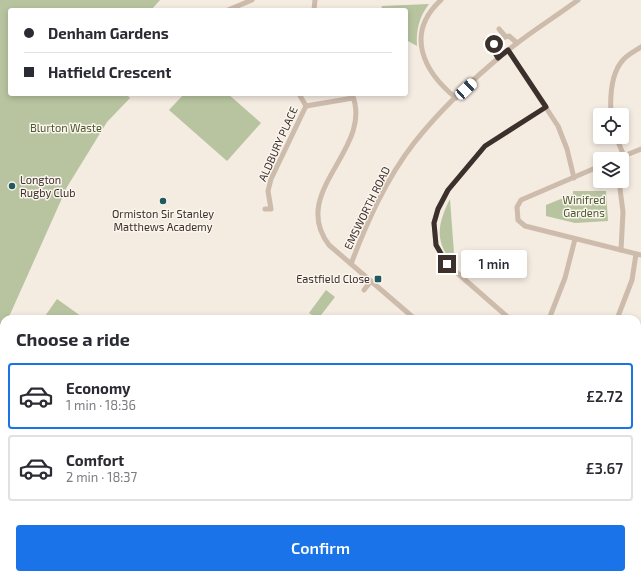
<!DOCTYPE html>
<meta charset="utf-8">
<style>
:root{--surface:#fff;--page:#f2f2f3;--text:#2b2b33;--muted:#7c7c81;--line:#e1e1e2;--accent:#1a73e8}
body{margin:0;font-family:"Exo 2",sans-serif;background:var(--page);color:var(--text);height:100vh;display:flex;flex-direction:column;font-size:15px;white-space:nowrap}
*{box-sizing:border-box;margin:0}
p{font-size:13px;color:var(--muted)}
.icon{flex:none;width:22px;height:22px;fill:none;stroke:currentColor;stroke-width:2;stroke-linecap:round;stroke-linejoin:round}
.map{position:relative;flex:1;overflow:hidden}
.details{position:absolute;left:0px;top:315px;width:641px;height:264px;display:flex;flex-direction:column;background:var(--surface);border-radius:12px 12px 0 0;box-shadow:0 2px 6px #0003}
.details>*{flex:none}
.guide{position:absolute;left:8px;top:8px;width:400px;height:88px;border-radius:4px;box-shadow:0 2px 6px #0003;display:grid;align-content:center;height:88px;padding:0 16px;background:var(--surface)}
.tools{position:absolute;left:593px;top:108px;display:grid;gap:8px}
.tools a{display:grid;place-items:center;width:36px;height:36px;border-radius:4px;background:var(--surface);box-shadow:0 2px 6px #0003;font-size:20px}
.end{position:absolute;width:18px;height:18px;margin:-9px;border:5px solid #3b302b;background:#fff;box-shadow:0 0 0 2px #fff}
.from{border-radius:50%}
.bubble{position:absolute;height:28px;border-radius:4px;background:var(--surface);box-shadow:0 2px 6px #0003;font-size:13px;font-weight:600;line-height:28px;text-align:center}
.car{position:absolute;width:12px;height:24px;margin:-12px -6px;border-radius:5px;box-shadow:0 0 3px 1px #0007;background:linear-gradient(#fff 24%,#345 0 40%,#fff 0 76%,#345 0 86%,#fff 0)}
.guide b{display:flex;align-items:center;gap:14px;height:38px;font-size:15px}
.guide b+b{border-top:1px solid var(--line)}
.guide i{width:10px;height:10px;background:var(--text)}
ul{padding:0;list-style:none}
li{display:flex;align-items:center;gap:12px;height:66px;margin:0 8px 6px;padding:0 8px;border:2px solid var(--line);border-radius:4px}
li div{flex:1}
li b{display:block;font-size:15px}
li em{font-style:normal;font-weight:600}
li.active{border-color:var(--accent)}
li>.icon{width:36px;height:36px;stroke-width:1.5}
h2{padding:0 16px;font-size:18px;line-height:48px}
.cta{display:flex;gap:8px;margin-top:auto;padding:8px 16px}
.cta a{flex:1;height:46px;border-radius:4px;background:var(--accent);color:#fff;font-size:16px;font-weight:600;line-height:46px;text-align:center}
.map>svg:first-child{display:block}
</style>
<div class="map">
<svg width="641" height="579" viewBox="0 0 641 579">
<rect width="100%" height="100%" fill="#f4ebe1"/>
<g fill="#b8c4a0">
<polygon points="0,0 160,0 151,10 10,10 10,94 126,94 130,98 107,122 67,187 8,319 4,319 4,331 0,346"/>
<path d="M429,4C419,17 416,30 417,46L406,40V10H381L382,6Z"/>
<polygon points="184,94 228,94 261,123 227,161 169,110"/>
<polygon points="573,191 606,191 608,221 575,223 546,216 546,205 573,194"/>
<path d="M450,199L455,267C435,242 436,227 450,199Z"/>
<polygon points="326,290 335,297 318,319 309,313"/>
<polygon points="57,299 85,319 43,319"/>
<polygon points="240,575 262,575 260,579 236,579"/>
<polygon points="307,575 362,575 367,579 312,579"/>
<polygon points="427,575 500,575 505,578 510,575 507,579 424,579"/>
<polygon points="566,575 581,575 587,579 572,579"/>
</g>
<g fill="none" stroke-linecap="round" stroke-linejoin="round">
<g stroke="#cdbbac" stroke-width="5">
<path d="M441,0C404,34 424,72 456,98"/>
<polyline points="228,10 252,0"/>
<polyline points="314,10 315,0"/>
<polyline points="499,29 505,36"/>
<polyline points="486,40 493,49"/>
<polyline points="508,50 558,126 567,149 574,178"/>
<path d="M498,58L493,49C495,42 502,37 509,36L517,43"/>
<polyline points="299,94 306,106"/>
<path d="M352,94C375,149 288,191 329,245L415,319"/>
<polyline points="306,106 353,98"/>
<path d="M611,115C610,98 610,74 623,60C627,55 635,51 641,47"/>
<polyline points="616,137 624,156"/>
<polyline points="616,159 641,149"/>
<polyline points="600,166 521,200 517,207 518,220 525,226 641,255"/>
<polyline points="619,181 623,212 621,250"/>
<polyline points="265,209 271,209 268,191 271,179 306,106"/>
<path d="M351,264C367,222 386,179 414,143C440,110 474,78 507,51C529,33 555,17 578,0"/>
<polyline points="364,290 371,281"/>
<polyline points="510,319 447,264 436,245 434,223 438,209 448,190 485,146 546,107"/>
<polyline points="549,319 565,278 575,239"/>
<polyline points="617,319 632,280 636,254"/>
<polyline points="637,512 641,506"/>
</g>
<g stroke="#cdbbac" stroke-width="6">
<polyline points="637,417 641,412"/>
<polyline points="557,575 562,579"/>
</g>
</g>
<g fill="none" stroke-linecap="round" stroke-linejoin="round">
<polyline stroke="#3b302b" stroke-width="5" points="447,264 436,245 434,223 438,209 448,190 485,146 546,107 508,50 498,58 493,49 494,44"/>
</g>
<g fill="#1f5a5e" stroke="#fbf5ee" stroke-width="1.5">
<circle cx="12" cy="186" r="4"/>
<circle cx="163" cy="201" r="4"/>
<rect x="374" y="275" width="8" height="8" rx="2"/>
</g>
<g text-anchor="middle" stroke-width="3" stroke-linejoin="round" paint-order="stroke">
<g font-size="11" fill="#4a5a2e" stroke="#fbf5ee">
<text x="66" y="132">Blurton Waste</text>
<text x="584" y="204">Winifred<tspan x="584" dy="13">Gardens</tspan></text>
</g>
<g font-size="11" fill="#3b302b" stroke="#fbf5ee">
<text transform="translate(278 144) rotate(-66)" y="4">ALDBURY PLACE</text>
<text transform="translate(367 208) rotate(-64)" y="4">EMSWORTH ROAD</text>
</g>
<g font-size="11" fill="#3b302b" stroke="#fbf5ee" text-anchor="start">
<text x="20" y="184">Longton<tspan x="20" dy="13">Rugby Club</tspan></text>
<text x="163" y="218" text-anchor="middle">Ormiston Sir Stanley<tspan x="163" dy="13">Matthews Academy</tspan></text>
<text x="370" y="283" text-anchor="end">Eastfield Close</text>
</g>
</g>
</svg>
<div class="tools">
<a><svg class="icon" aria-label="locate" viewBox="0 0 24 24"><circle cx="12" cy="12" r="6"/><path d="M12 2v4M12 18v4M2 12h4M18 12h4"/></svg></a>
<a><svg class="icon" aria-label="layers" viewBox="0 0 24 24"><path d="M12 4l9 5-9 5-9-5zM3 14l9 5 9-5"/></svg></a>
</div>
<i class="end from" style="left:494px;top:44px"></i>
<i class="end" style="left:447px;top:264px"></i>
<div class="bubble" style="left:461px;top:250px;width:66px">1 min</div>
<i class="car" style="left:466px;top:89px;rotate:47deg"></i>
<div class="guide">
<b><i class="from"></i>Denham Gardens</b>
<b><i></i>Hatfield Crescent</b>
</div>
<section class="details">
<h2>Choose a ride</h2>
<ul>
<li class="active"><svg class="icon" aria-label="car" viewBox="0 0 24 24"><path d="M5 17H2v-5l4-1 3-4h7l3 4 3 1v5h-3M9 17h6M6 11h13"/><circle cx="7" cy="17" r="2"/><circle cx="17" cy="17" r="2"/></svg><div><b>Economy</b><p>1 min · 18:36</p></div><em>£2.72</em></li>
<li><svg class="icon" aria-label="car" viewBox="0 0 24 24"><path d="M5 17H2v-5l4-1 3-4h7l3 4 3 1v5h-3M9 17h6M6 11h13"/><circle cx="7" cy="17" r="2"/><circle cx="17" cy="17" r="2"/></svg><div><b>Comfort</b><p>2 min · 18:37</p></div><em>£3.67</em></li>
</ul>
<div class="cta"><a>Confirm</a></div>
</section>
</div>
